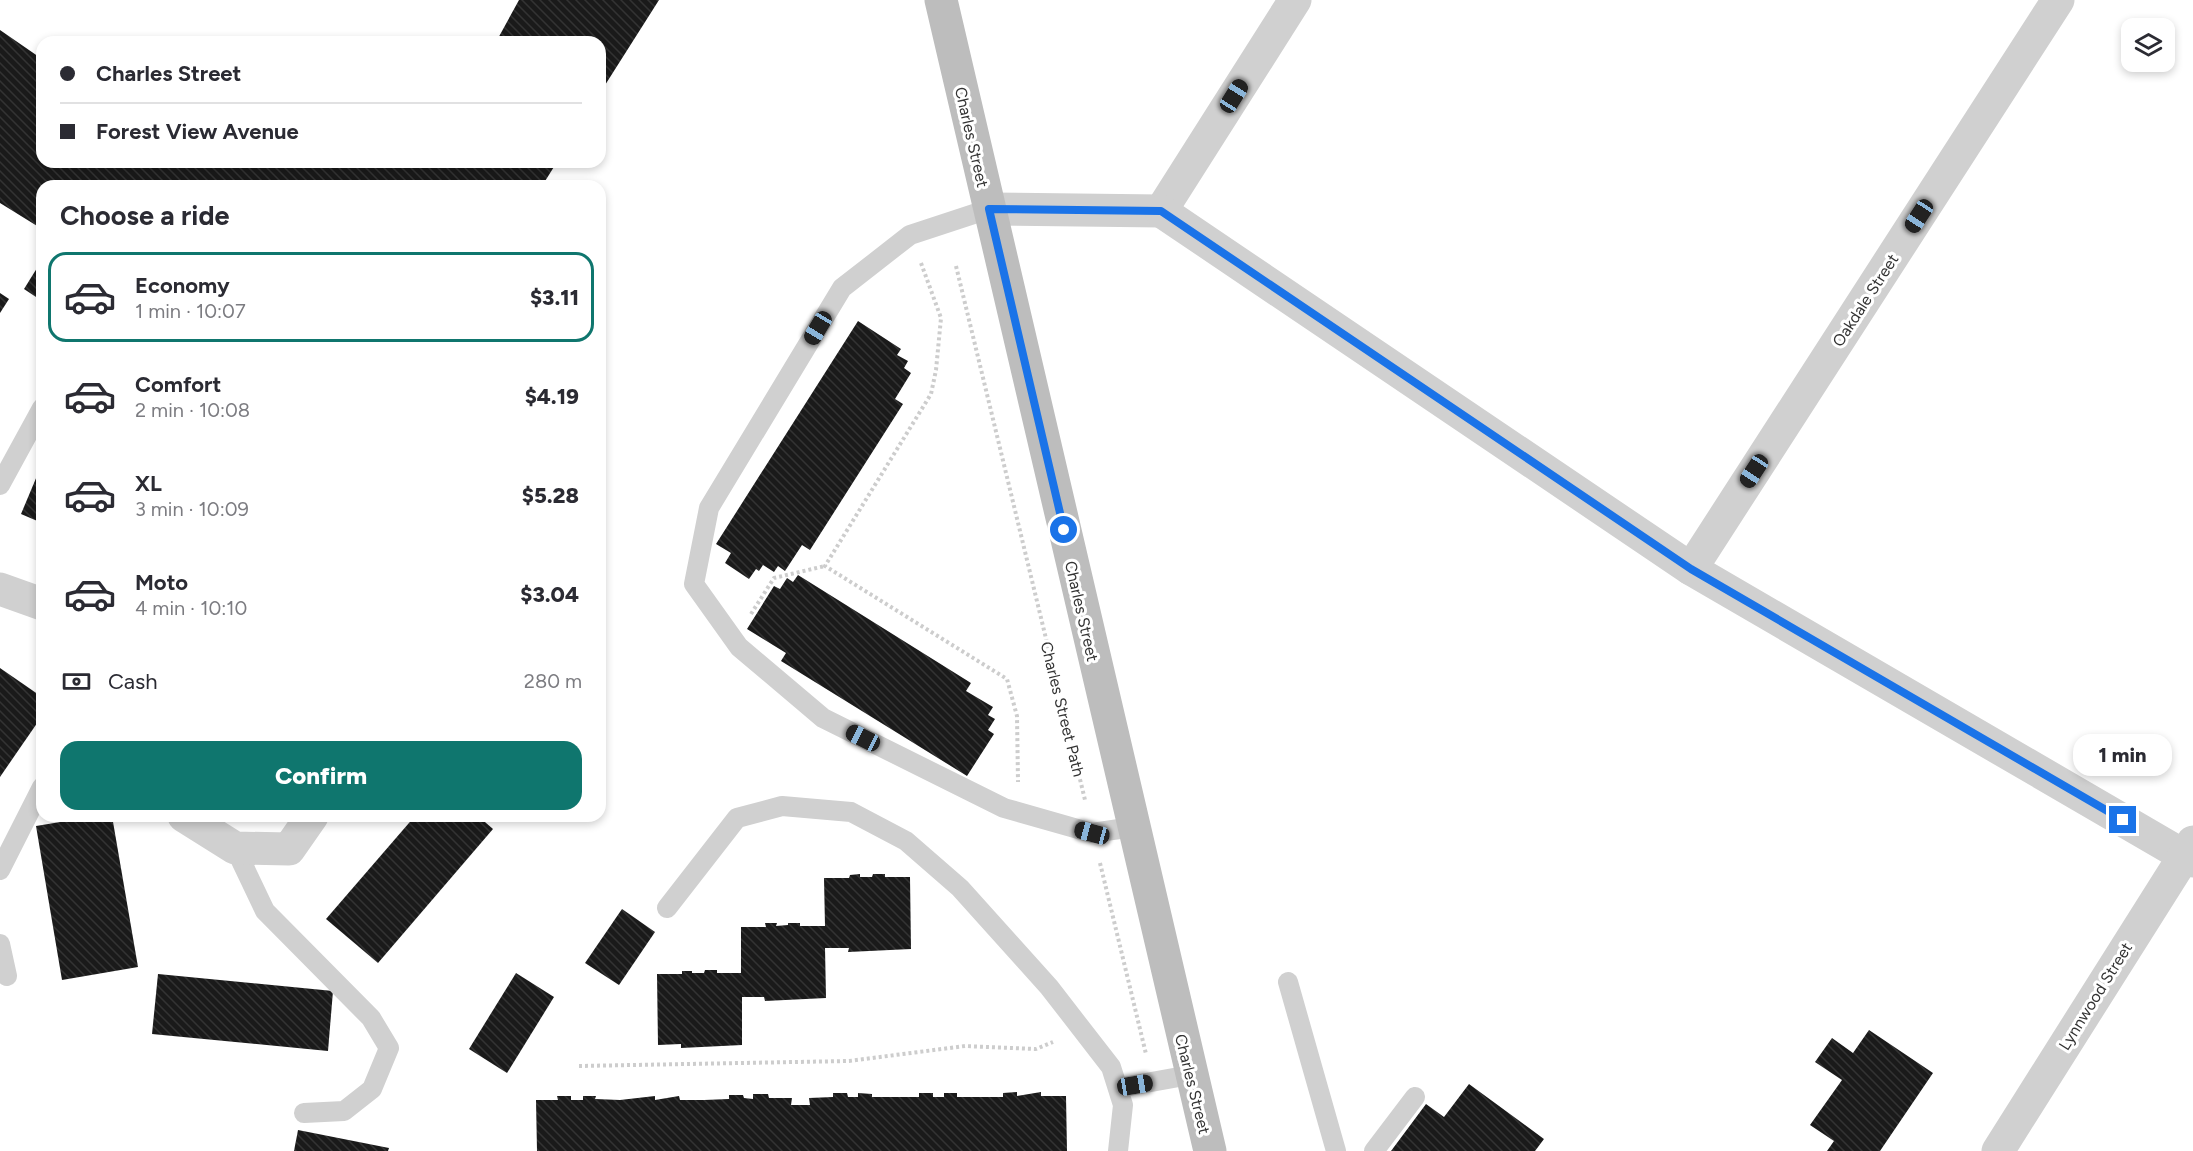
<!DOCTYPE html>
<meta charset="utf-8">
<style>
:root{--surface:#fff;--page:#f7f7f7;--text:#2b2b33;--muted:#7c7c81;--line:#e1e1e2;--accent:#0f766e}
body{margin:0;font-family:Figtree,sans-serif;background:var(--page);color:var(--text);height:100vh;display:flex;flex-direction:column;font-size:22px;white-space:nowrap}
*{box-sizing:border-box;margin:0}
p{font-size:20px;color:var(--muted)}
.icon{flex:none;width:33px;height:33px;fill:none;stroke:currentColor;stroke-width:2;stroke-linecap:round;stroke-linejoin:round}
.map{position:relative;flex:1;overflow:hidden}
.details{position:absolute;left:36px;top:180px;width:570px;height:642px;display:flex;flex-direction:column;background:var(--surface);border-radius:18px;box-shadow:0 3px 9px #0003}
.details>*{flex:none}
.guide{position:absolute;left:36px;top:36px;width:570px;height:132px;border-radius:18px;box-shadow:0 3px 9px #0003;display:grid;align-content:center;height:132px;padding:0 24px;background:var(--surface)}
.controls{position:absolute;left:2121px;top:18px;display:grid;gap:12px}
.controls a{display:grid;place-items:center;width:54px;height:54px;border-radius:12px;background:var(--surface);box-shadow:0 3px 9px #0003;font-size:30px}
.end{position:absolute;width:27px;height:27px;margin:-14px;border:8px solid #1a73e8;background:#fff;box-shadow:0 0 0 3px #fff}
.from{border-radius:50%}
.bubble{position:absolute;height:42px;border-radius:18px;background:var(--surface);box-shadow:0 3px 9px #0003;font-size:20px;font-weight:800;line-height:42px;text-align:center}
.car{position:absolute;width:18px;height:36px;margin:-18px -9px;border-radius:8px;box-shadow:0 0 4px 2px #0007;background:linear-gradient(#222 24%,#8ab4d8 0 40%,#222 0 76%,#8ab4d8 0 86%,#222 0)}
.guide b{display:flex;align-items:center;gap:21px;height:57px;font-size:22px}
.guide b+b{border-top:2px solid var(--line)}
.guide i{width:15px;height:15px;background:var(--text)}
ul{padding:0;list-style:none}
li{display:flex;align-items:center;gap:18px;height:90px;margin:0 12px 9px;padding:0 12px;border:3px solid transparent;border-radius:18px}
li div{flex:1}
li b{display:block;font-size:22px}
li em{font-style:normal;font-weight:800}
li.active{border-color:var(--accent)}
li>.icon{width:54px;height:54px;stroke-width:1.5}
h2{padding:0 24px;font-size:27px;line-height:72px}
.pay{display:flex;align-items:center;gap:15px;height:66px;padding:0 24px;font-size:22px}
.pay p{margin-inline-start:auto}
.action{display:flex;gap:12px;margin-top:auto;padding:12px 24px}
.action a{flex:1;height:69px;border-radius:18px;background:var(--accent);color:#fff;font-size:24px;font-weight:800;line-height:69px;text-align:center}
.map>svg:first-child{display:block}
</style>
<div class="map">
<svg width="2193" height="1151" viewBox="0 0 2193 1151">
<defs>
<pattern id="building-back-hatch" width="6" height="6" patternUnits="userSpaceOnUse" patternTransform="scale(1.5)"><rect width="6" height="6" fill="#1a1a1a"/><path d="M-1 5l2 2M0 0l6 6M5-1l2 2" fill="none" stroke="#333"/></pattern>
</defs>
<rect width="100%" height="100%" fill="#fff"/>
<g fill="url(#building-back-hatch)">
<polygon points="519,0 659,0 600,93 600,42 496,42"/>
<polygon points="0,30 42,59 42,162 557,162 542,186 42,186 42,229 0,203"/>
<polygon points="42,260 42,301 24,289"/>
<polygon points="0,293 9,299 0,313"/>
<polygon points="858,321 901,349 897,355 908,361 904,368 911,373 895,399 903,404 810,550 802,545 785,571 778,566 774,572 763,565 759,571 756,569 749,579 725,563 731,553 716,544"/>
<polygon points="42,464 42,523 21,514"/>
<polygon points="798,575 971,683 966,691 993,707 988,715 995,719 988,730 994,734 967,776 781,661 786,653 747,629 774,586 780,589 787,578 793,582"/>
<polygon points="0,668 42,697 42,716 0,777"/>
<polygon points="97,816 112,816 138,967 62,980 36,826"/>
<polygon points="415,816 478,816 493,829 378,963 326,919"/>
<polygon points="860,874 860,877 872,877 873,874 885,874 885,877 910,877 911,949 848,952 849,948 825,948 826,998 765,1001 764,997 742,997 742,1045 681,1048 681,1044 658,1045 657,974 682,974 682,971 692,971 692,973 704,973 705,970 717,970 717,973 741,973 741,927 766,927 765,923 777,923 776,926 788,925 788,923 800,923 800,926 825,926 824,878 849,878 850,875"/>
<polygon points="622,909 655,932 619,985 585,963"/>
<polygon points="516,973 554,997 507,1073 469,1049"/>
<polygon points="158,974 333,991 328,1051 152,1034"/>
<polygon points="1869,1030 1933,1073 1880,1151 1827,1151 1834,1141 1810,1125 1842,1080 1815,1062 1832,1038 1853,1053"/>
<polygon points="1469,1084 1544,1139 1535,1151 1391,1151 1426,1104 1444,1117"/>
<polygon points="1017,1092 1017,1096 1041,1092 1041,1096 1066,1096 1067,1151 537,1151 536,1100 558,1100 557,1096 571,1096 571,1100 583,1100 583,1096 596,1096 595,1099 620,1100 655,1096 655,1100 679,1096 680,1100 704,1100 729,1099 729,1095 743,1095 744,1098 753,1099 753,1094 768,1094 769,1098 792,1098 791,1105 810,1105 809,1098 833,1097 833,1093 847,1093 848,1097 858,1097 858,1093 872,1094 872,1097 919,1097 919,1093 933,1093 933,1097 944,1097 944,1093 957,1093 957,1097 1003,1097 1003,1093"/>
<polygon points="298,1130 389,1148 388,1151 294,1151"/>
</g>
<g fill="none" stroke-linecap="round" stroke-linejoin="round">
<g stroke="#cdcdcd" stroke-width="4" stroke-dasharray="3 3" stroke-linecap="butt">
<polyline points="921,263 941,318 936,370 931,394 825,566 1007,679 1017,716 1018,782"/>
<polyline points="956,266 1085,800"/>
<polyline points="751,614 774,578 825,566"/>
<polyline points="1100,863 1146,1054"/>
<polyline points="579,1066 849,1061 965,1046 1036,1049 1053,1042"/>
</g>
<g stroke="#d0d0d0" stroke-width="20">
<polyline points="989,209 910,235 842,288 709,508 694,584 739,647 823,718 1004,808 1092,833 1133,827"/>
<polyline points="0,485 42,408"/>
<polyline points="235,848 265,911 371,1018 389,1048 372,1089 344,1111 304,1113"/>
<polyline points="0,870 42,787"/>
<polyline points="667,908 737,818 782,806 851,812 906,841 960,888 1049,987 1111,1067 1123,1105 1118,1151"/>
<polyline points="0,944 7,976"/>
<polyline points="1288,982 1336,1151"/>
<polyline points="1118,1088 1190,1075"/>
<polyline points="1374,1151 1415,1097"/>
</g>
<g stroke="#d0d0d0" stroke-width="33">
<polyline points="989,209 1161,211 1295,0"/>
<polyline points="1161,211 1691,569 2193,861"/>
<polyline points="1691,569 2058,0"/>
<polyline points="0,589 42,604"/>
<polyline points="184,816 235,848 289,849 312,816"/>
<polyline points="1998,1151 2193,842"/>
</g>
<polyline stroke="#bdbdbd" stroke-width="33" points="941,0 1210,1151"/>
</g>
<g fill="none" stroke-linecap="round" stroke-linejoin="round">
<polyline stroke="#1a73e8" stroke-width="8" points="1064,530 989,209 1161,211 1691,569 2123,820"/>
</g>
<g text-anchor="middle" stroke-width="6" stroke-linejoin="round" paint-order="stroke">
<g font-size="16" fill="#333" stroke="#fff">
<text transform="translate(972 137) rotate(77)" y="6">Charles Street</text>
<text transform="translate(1865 300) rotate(-57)" y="6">Oakdale Street</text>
<text transform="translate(1082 611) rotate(77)" y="6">Charles Street</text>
<text transform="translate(1063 709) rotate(76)" y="6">Charles Street Path</text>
<text transform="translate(2095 996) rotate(-58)" y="6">Lynnwood Street</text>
<text transform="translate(1193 1084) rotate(76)" y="6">Charles Street</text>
</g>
</g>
</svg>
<div class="controls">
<a><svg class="icon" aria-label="layers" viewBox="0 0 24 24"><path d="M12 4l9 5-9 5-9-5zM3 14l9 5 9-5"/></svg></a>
</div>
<i class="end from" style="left:1064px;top:530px"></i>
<i class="end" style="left:2123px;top:820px"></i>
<div class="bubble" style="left:2073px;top:734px;width:99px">1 min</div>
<i class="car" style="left:1234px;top:96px;rotate:32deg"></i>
<i class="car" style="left:1919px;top:216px;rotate:213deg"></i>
<i class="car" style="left:818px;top:328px;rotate:211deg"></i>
<i class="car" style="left:1754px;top:471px;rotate:213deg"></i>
<i class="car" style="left:863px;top:738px;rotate:297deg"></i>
<i class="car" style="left:1092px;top:833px;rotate:285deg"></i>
<i class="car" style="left:1135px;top:1085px;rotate:81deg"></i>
<div class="guide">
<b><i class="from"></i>Charles Street</b>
<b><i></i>Forest View Avenue</b>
</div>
<section class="details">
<h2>Choose a ride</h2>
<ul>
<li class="active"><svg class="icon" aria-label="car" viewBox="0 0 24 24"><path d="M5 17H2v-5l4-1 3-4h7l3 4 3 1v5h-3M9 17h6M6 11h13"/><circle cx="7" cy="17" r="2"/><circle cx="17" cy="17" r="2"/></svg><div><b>Economy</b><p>1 min · 10:07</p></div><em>$3.11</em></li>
<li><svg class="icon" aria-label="car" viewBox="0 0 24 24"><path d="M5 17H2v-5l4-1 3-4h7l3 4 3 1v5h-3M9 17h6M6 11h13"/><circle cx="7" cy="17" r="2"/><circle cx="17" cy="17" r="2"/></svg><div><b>Comfort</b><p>2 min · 10:08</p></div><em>$4.19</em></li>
<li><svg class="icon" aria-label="car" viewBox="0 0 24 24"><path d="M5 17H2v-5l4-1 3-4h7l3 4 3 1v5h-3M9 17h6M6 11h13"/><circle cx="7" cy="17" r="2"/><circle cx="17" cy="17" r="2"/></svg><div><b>XL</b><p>3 min · 10:09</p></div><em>$5.28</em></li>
<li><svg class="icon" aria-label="car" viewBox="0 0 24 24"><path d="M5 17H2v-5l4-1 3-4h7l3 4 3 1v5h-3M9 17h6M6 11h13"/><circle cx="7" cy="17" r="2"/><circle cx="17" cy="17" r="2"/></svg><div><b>Moto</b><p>4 min · 10:10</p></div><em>$3.04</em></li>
</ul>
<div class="pay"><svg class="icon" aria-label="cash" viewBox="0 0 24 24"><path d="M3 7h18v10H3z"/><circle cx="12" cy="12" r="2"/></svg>Cash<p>280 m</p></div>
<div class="action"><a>Confirm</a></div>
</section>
</div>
